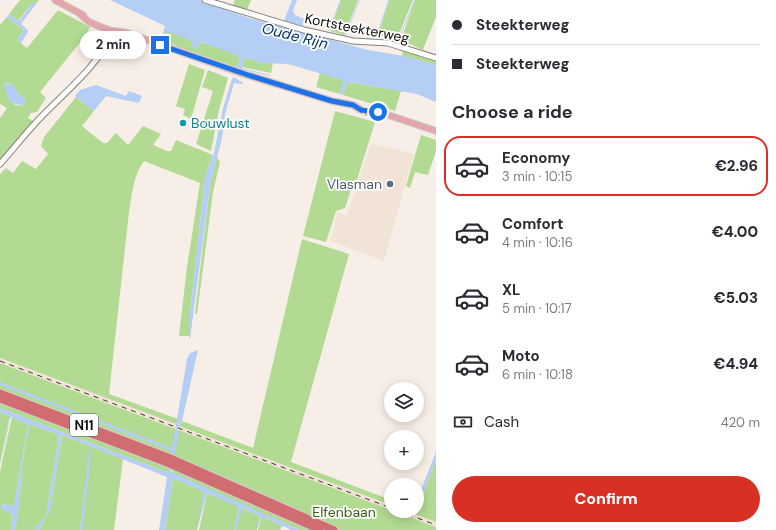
<!DOCTYPE html>
<meta charset="utf-8">
<style>
:root{--surface:#fff;--page:#f7f7f7;--text:#2b2b33;--muted:#7c7c81;--line:#e1e1e2;--accent:#d93025}
body{margin:0;font-family:"DM Sans",sans-serif;background:var(--page);color:var(--text);height:100vh;display:flex;flex-direction:column;font-size:15px;white-space:nowrap}
*{box-sizing:border-box;margin:0}
p{font-size:13px;color:var(--muted)}
.icon{flex:none;width:22px;height:22px;fill:none;stroke:currentColor;stroke-width:2;stroke-linecap:round;stroke-linejoin:round}
.map{position:relative;flex:1;overflow:hidden}
.details{display:flex;flex-direction:column;background:var(--surface);width:340px}
.details>*{flex:none}
.top-card{display:grid;align-content:center;height:88px;padding:0 16px;background:var(--surface)}
.buttons{position:absolute;left:384px;top:382px;display:grid;gap:8px}
.buttons a{display:grid;place-items:center;width:40px;height:40px;border-radius:50%;background:var(--surface);box-shadow:0 2px 10px #0003;font-size:20px}
.end{position:absolute;width:18px;height:18px;margin:-9px;border:5px solid #1a73e8;background:#fff;box-shadow:0 0 0 2px #fff}
.from{border-radius:50%}
.bubble{position:absolute;height:28px;border-radius:14px;background:var(--surface);box-shadow:0 2px 10px #0003;font-size:13px;font-weight:800;line-height:28px;text-align:center}
.top-card b{display:flex;align-items:center;gap:14px;height:38px;font-size:15px}
.top-card b+b{border-top:1px solid var(--line)}
.top-card i{width:10px;height:10px;background:var(--text)}
ul{padding:0;list-style:none}
li{display:flex;align-items:center;gap:12px;height:60px;margin:0 8px 6px;padding:0 8px;border:2px solid transparent;border-radius:16px}
li div{flex:1}
li b{display:block;font-size:15px}
li em{font-style:normal;font-weight:800}
li.on{border-color:var(--accent)}
li>.icon{width:36px;height:36px;stroke-width:1.5}
h2{padding:0 16px;font-size:18px;line-height:48px}
.pay{display:flex;align-items:center;gap:10px;height:44px;padding:0 16px;font-size:15px}
.pay p{margin-inline-start:auto}
.action{display:flex;gap:8px;margin-top:auto;padding:8px 16px}
.action a{flex:1;height:46px;border-radius:24px;background:var(--accent);color:#fff;font-size:16px;font-weight:800;line-height:46px;text-align:center}
main{display:flex;flex:1;min-height:0}
.map>svg:first-child{display:block}
</style>
<main>
<div class="map">
<svg width="436" height="530" viewBox="0 0 436 530">
<rect width="100%" height="100%" fill="#f7efe7"/>
<g fill="#f1e4d6">
<polygon points="371,143 414,154 384,261 330,241 338,213 347,215"/>
<polygon points="0,358 176,424 175,429 0,363"/>
<polygon points="179,426 391,505 391,510 177,430"/>
<polygon points="394,511 406,511 436,522 436,527"/>
</g>
<g fill="#b3da93" fill-rule="evenodd">
<polygon points="20,0 39,0 36,4 33,2 18,21 9,14"/>
<polygon points="235,0 251,0 247,10 237,8 233,5"/>
<polygon points="341,0 358,0 344,35 330,31"/>
<polygon points="389,0 413,0 397,39 387,39 387,37 378,35"/>
<polygon points="415,0 436,0 436,17 423,50 401,40"/>
<path d="M58,10L90,27L86,35L40,92L46,98L37,112L31,113L28,118L35,122L0,161V118L7,108L0,104V25L7,17L24,30L17,40L27,48ZM6,83L11,84L18,94L26,99L23,106L15,105L4,85Z"/>
<path d="M167,30L192,40L191,42C207,42 223,49 237,55L240,61L236,67L226,65L227,62L224,64L163,41Z"/>
<polygon points="403,49 436,60 436,65 402,56"/>
<polygon points="245,57 262,63 273,63 271,73 242,67"/>
<polygon points="189,64 205,70 191,119 183,115 185,109 176,106"/>
<polygon points="208,70 228,78 219,110 211,151 196,144 213,91 202,87"/>
<polygon points="320,73 344,80 340,94 316,87"/>
<polygon points="347,82 401,91 395,111 343,95"/>
<path d="M76,97L94,111L82,126L103,143H107L116,133L128,145L143,126L161,134L153,145L167,151H171L176,140L213,155L205,177L190,313L189,336H179L187,267L200,183L144,161C133,176 132,194 129,212L109,394L178,419L176,424L0,358V174L6,168L13,173L22,161L36,169L48,154L41,146L44,137Z"/>
<polygon points="335,111 375,122 356,183 352,186 345,208 336,211 326,242 303,236"/>
<polygon points="421,135 436,140 436,151 428,175 415,172 410,188 406,186"/>
<polygon points="217,157 220,162 213,192 197,314 195,313 210,186"/>
<polygon points="302,239 349,254 291,462 391,500 391,505 179,426 182,421 253,448"/>
<polygon points="0,363 436,527 436,530 340,530 172,455 33,401 0,391"/>
<polygon points="0,403 170,468 169,471 166,472 0,408"/>
<polygon points="0,412 9,416 9,419 0,464"/>
<polygon points="12,417 28,424 14,507 3,504 1,508 13,515 11,530 0,530 0,472"/>
<path d="M30,424L59,435L46,517L37,525L36,530H15C22,496 20,458 30,424Z"/>
<polygon points="62,435 123,459 114,530 82,530 90,450 80,530 39,530 50,510"/>
<polygon points="436,459 436,522 406,511 417,511"/>
<polygon points="172,469 314,530 300,530 172,474"/>
<polygon points="173,478 205,492 197,530 165,530"/>
<polygon points="207,493 239,506 234,530 199,530"/>
<polygon points="241,508 260,516 257,530 236,530"/>
<polygon points="262,517 281,525 280,530 258,530"/>
</g>
<g fill="#b4cef6">
<polygon points="110,0 199,0 246,17 368,50 404,56 436,65 436,102 417,94 348,82 343,95 340,94 343,80 288,64 262,63 245,57 242,68 270,75 270,76 237,68 236,67 240,61 237,55 200,42 196,50 191,46 191,40 186,39 167,31 163,41 161,40 165,26"/>
<polygon points="292,0 297,0 293,11 295,15 304,19 303,26 284,21"/>
<polygon points="33,2 36,4 21,24 27,29 28,32 21,43 17,40 24,30 7,17 9,14 18,21 20,20"/>
<polygon points="234,77 243,83 243,84 234,83 225,114 222,138 210,186 190,339 189,338 189,323 205,177 214,153 223,108 232,79"/>
<polygon points="6,83 14,86 18,94 26,99 23,106 10,102 4,87"/>
<polygon points="96,85 126,96 129,91 142,96 139,103 106,96 94,111 75,96 80,90"/>
<path d="M198,350L182,421L177,429L179,433L171,472L300,530H291L283,526L280,530L281,525L262,517L257,530L260,516L242,508L236,530H234L239,507L207,493L197,530L204,492L173,478L165,530H159L167,477L62,435L50,510L39,530H36L37,525L46,517L59,435L30,424C20,457 22,496 15,530H11L13,515L0,508L2,504L14,506L28,424L12,417L10,418L0,472L9,419V416L0,412V408L166,472L169,471L172,451L0,385V382L172,448L187,359L190,353Z"/>
<polygon points="89,450 91,451 83,528 82,530 80,530"/>
<polygon points="436,452 436,459 417,510 417,500"/>
</g>
<g fill="none" stroke-linecap="round" stroke-linejoin="round">
<g stroke="#b4cef6" stroke-width="1">
<polyline points="331,25 341,0"/>
<polyline points="377,35 389,0"/>
<polyline points="345,36 359,0"/>
<polyline points="398,41 415,0"/>
</g>
<g stroke="#877f78" stroke-width="7">
<g id="minor">
<polyline points="205,0 304,30 353,41 388,43 436,58"/>
<path d="M0,164C15,147 29,129 45,113C70,88 98,65 114,31"/>
</g>
</g>
<g stroke="#cfcece" stroke-width="8">
<g id="major">
<polyline points="55,0 83,15"/>
<polyline points="81,15 89,22 116,33"/>
<polyline points="114,31 127,33 241,73 332,101 353,105 361,110"/>
<polyline points="367,112 379,112 436,131"/>
</g>
</g>
<g stroke="#cfcece" stroke-width="9">
<g id="highway">
<polyline points="0,393 168,457 334,530"/>
<polyline points="0,399 167,463 320,530"/>
</g>
</g>
<use href="#minor" stroke="#fff" stroke-width="5"/>
<use href="#major" stroke="#e3a7ab" stroke-width="6"/>
<use href="#highway" stroke="#d06d73" stroke-width="7"/>
<g stroke="#383531" stroke-width="1" stroke-dasharray="5 5" stroke-linecap="butt">
<polyline points="0,361 391,508"/>
<polyline points="399,511 436,525"/>
</g>
</g>
<g fill="none" stroke-linecap="round" stroke-linejoin="round">
<polyline stroke="#1a73e8" stroke-width="5" points="160,45 251,76 332,101 353,105 361,110 378,112"/>
</g>
<circle fill="#0f9aa8" stroke="#fff" stroke-width="1.5" cx="183" cy="123" r="4"/>
<circle fill="#5c6f8a" stroke="#fff" stroke-width="1.5" cx="390" cy="184" r="4"/>
<g text-anchor="middle" stroke-width="3.5" stroke-linejoin="round" paint-order="stroke">
<rect fill="#fff" stroke="#565553" stroke-width="1" x="70" y="414" width="28" height="22" rx="3"/>
<g font-size="13" font-weight="bold" fill="#0e0c09">
<text x="84" y="430">N11</text>
</g>
<g font-size="14" fill="#0e0c09" stroke="#fff">
<text transform="translate(357 28) rotate(11)" y="5">Kortsteekterweg</text>
</g>
<g font-size="14" fill="#0d838f" stroke="#fff" text-anchor="start">
<text x="191" y="128">Bouwlust</text>
</g>
<g font-size="14" fill="#4e5e75" stroke="#fff" text-anchor="end">
<text x="382" y="189">Vlasman</text>
</g>
<g font-size="14" fill="#3e6119" stroke="#fff">
<text x="344" y="517">Elfenbaan</text>
</g>
<g font-size="15" font-style="italic" fill="#0a316a" stroke="#fff">
<text transform="translate(295 36) rotate(14)" y="5">Oude Rijn</text>
</g>
</g>
</svg>
<div class="buttons">
<a><svg class="icon" aria-label="layers" viewBox="0 0 24 24"><path d="M12 4l9 5-9 5-9-5zM3 14l9 5 9-5"/></svg></a>
<a>+</a>
<a>−</a>
</div>
<i class="end from" style="left:378px;top:112px"></i>
<i class="end" style="left:160px;top:45px"></i>
<div class="bubble" style="left:80px;top:31px;width:66px">2 min</div>
</div>
<section class="details">
<div class="top-card">
<b><i class="from"></i>Steekterweg</b>
<b><i></i>Steekterweg</b>
</div>
<h2>Choose a ride</h2>
<ul>
<li class="on"><svg class="icon" aria-label="car" viewBox="0 0 24 24"><path d="M5 17H2v-5l4-1 3-4h7l3 4 3 1v5h-3M9 17h6M6 11h13"/><circle cx="7" cy="17" r="2"/><circle cx="17" cy="17" r="2"/></svg><div><b>Economy</b><p>3 min · 10:15</p></div><em>€2.96</em></li>
<li><svg class="icon" aria-label="car" viewBox="0 0 24 24"><path d="M5 17H2v-5l4-1 3-4h7l3 4 3 1v5h-3M9 17h6M6 11h13"/><circle cx="7" cy="17" r="2"/><circle cx="17" cy="17" r="2"/></svg><div><b>Comfort</b><p>4 min · 10:16</p></div><em>€4.00</em></li>
<li><svg class="icon" aria-label="car" viewBox="0 0 24 24"><path d="M5 17H2v-5l4-1 3-4h7l3 4 3 1v5h-3M9 17h6M6 11h13"/><circle cx="7" cy="17" r="2"/><circle cx="17" cy="17" r="2"/></svg><div><b>XL</b><p>5 min · 10:17</p></div><em>€5.03</em></li>
<li><svg class="icon" aria-label="car" viewBox="0 0 24 24"><path d="M5 17H2v-5l4-1 3-4h7l3 4 3 1v5h-3M9 17h6M6 11h13"/><circle cx="7" cy="17" r="2"/><circle cx="17" cy="17" r="2"/></svg><div><b>Moto</b><p>6 min · 10:18</p></div><em>€4.94</em></li>
</ul>
<div class="pay"><svg class="icon" aria-label="cash" viewBox="0 0 24 24"><path d="M3 7h18v10H3z"/><circle cx="12" cy="12" r="2"/></svg>Cash<p>420 m</p></div>
<div class="action"><a>Confirm</a></div>
</section>
</main>
